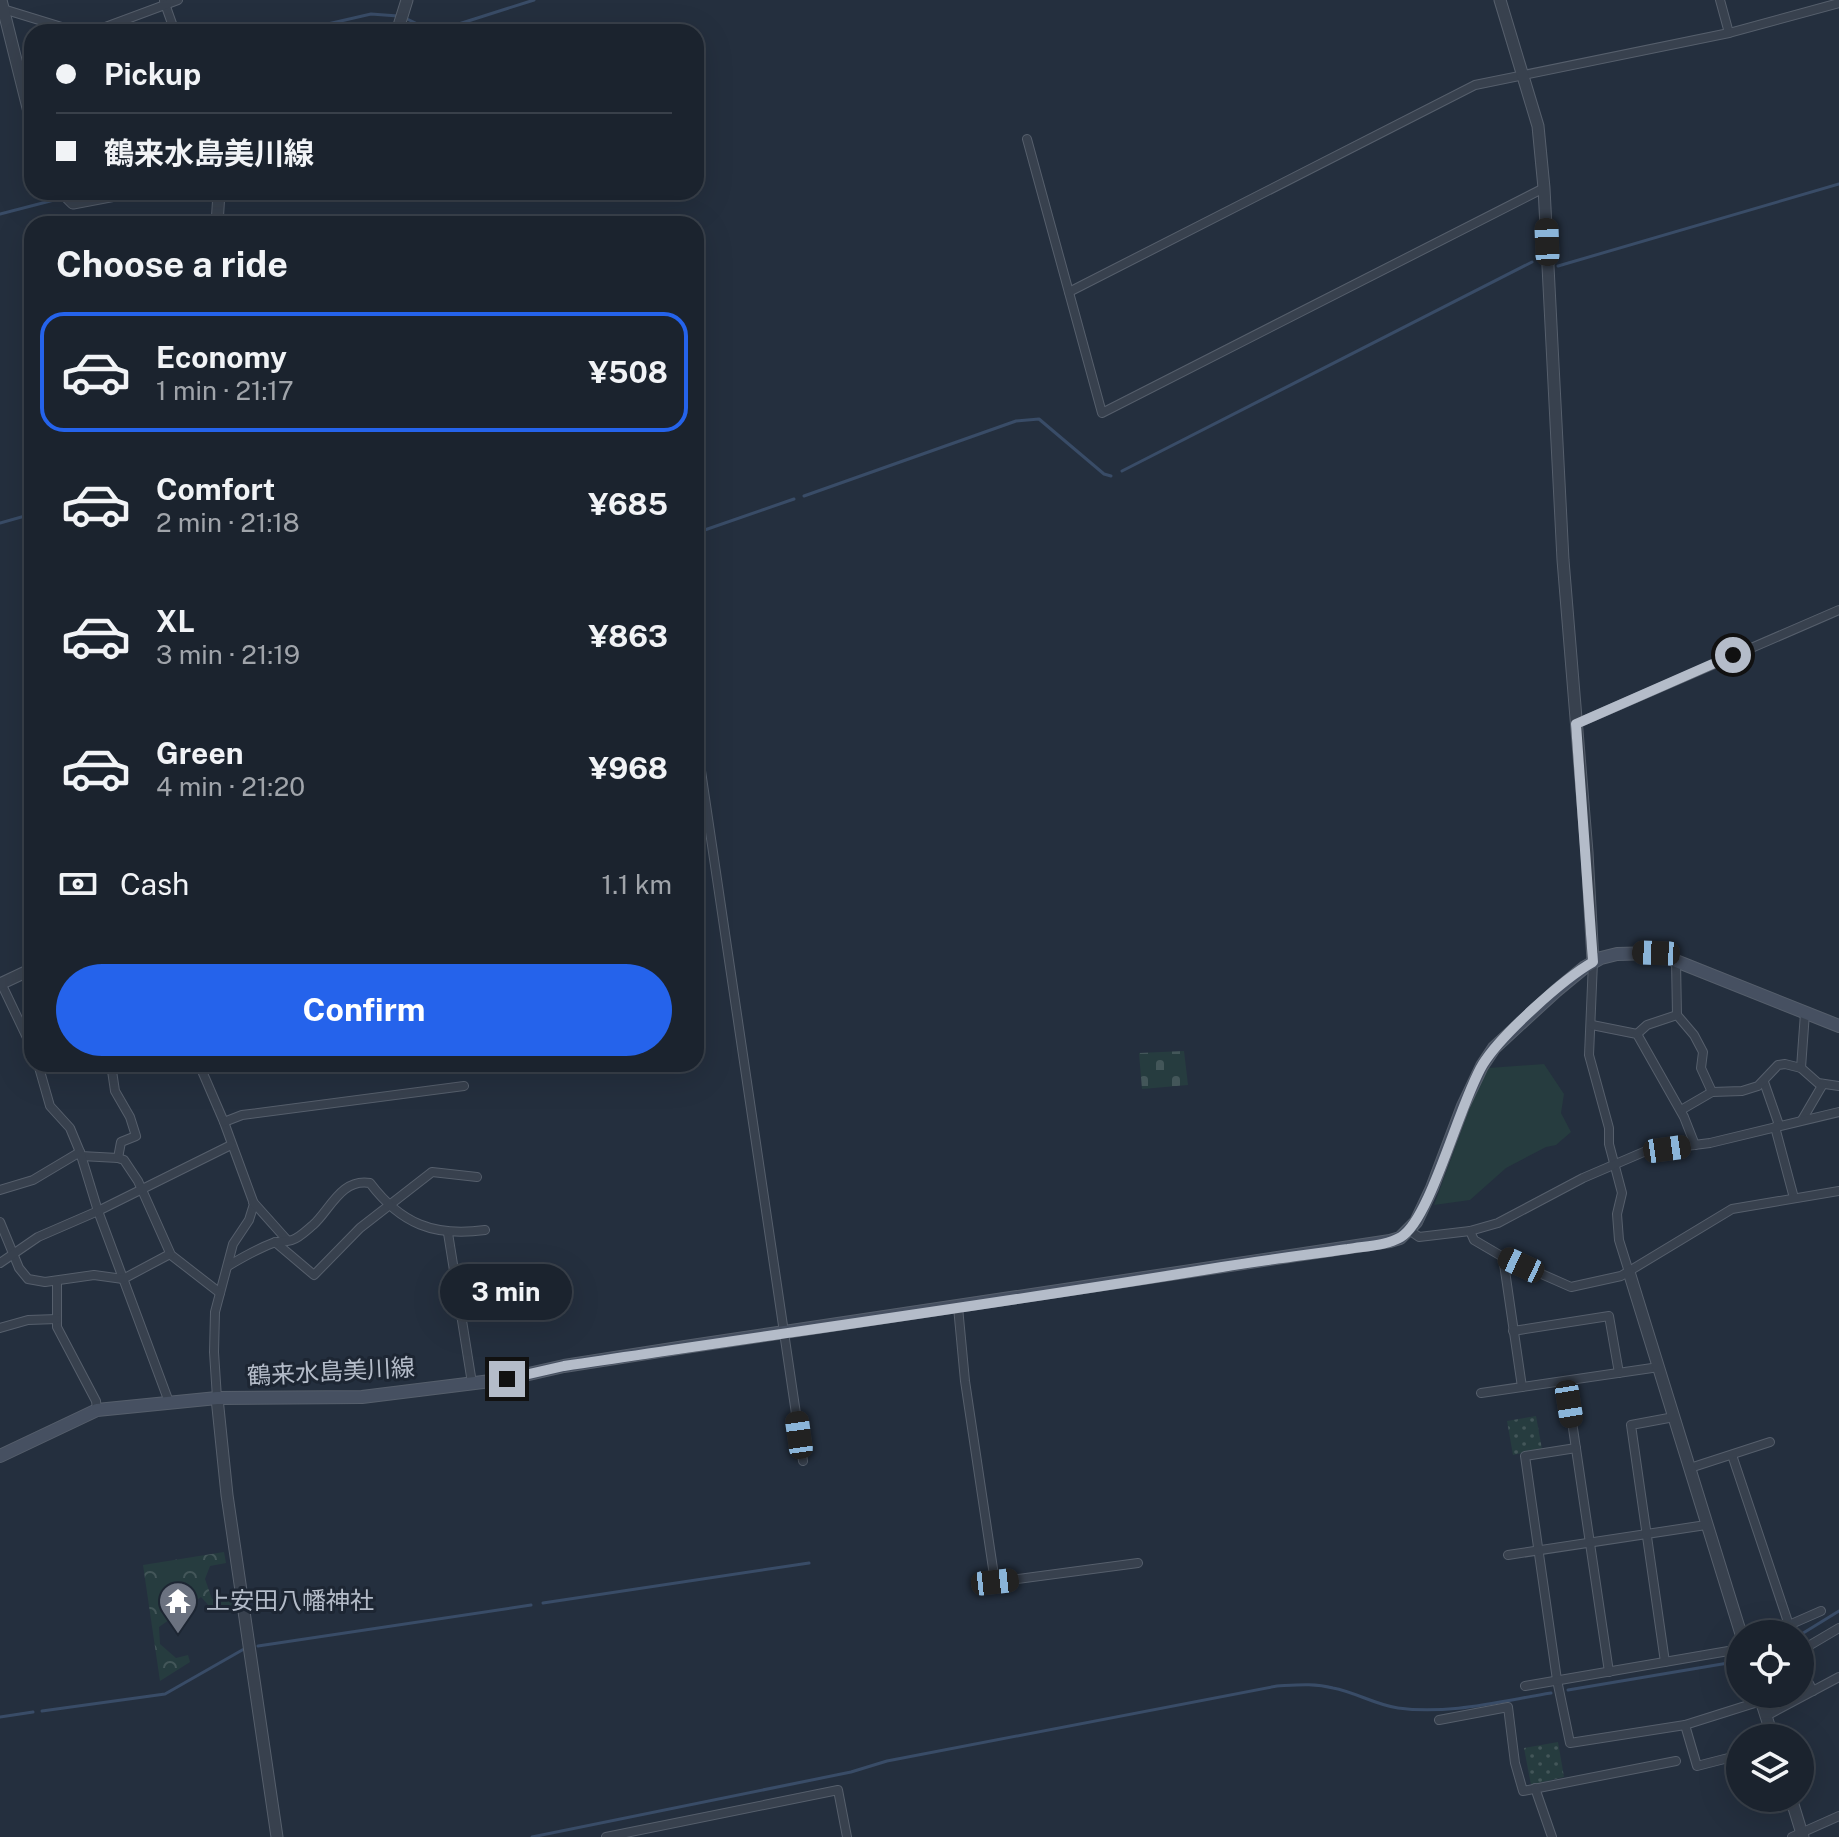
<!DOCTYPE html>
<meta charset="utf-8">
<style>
:root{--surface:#1b232e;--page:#282f3a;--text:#f1f3f6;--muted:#a0a4aa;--line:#39404a;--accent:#2563eb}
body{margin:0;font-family:"Public Sans","Noto Sans JP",sans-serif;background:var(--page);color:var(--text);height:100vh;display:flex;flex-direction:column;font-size:30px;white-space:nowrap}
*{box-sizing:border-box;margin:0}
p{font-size:26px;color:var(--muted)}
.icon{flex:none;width:44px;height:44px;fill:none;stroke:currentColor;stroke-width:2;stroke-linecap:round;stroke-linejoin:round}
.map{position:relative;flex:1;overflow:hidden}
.sheet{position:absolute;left:24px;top:216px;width:680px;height:856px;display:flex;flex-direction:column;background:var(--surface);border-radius:24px;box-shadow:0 8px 32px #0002,0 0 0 2px var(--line)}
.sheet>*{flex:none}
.hud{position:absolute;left:24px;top:24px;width:680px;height:176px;border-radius:24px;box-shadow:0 8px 32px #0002,0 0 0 2px var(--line);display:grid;align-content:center;height:176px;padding:0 32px;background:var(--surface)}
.fabs{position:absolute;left:1726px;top:1620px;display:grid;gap:16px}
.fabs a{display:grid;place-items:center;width:88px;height:88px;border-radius:50%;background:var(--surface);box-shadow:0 8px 32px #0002,0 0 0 2px var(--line);font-size:40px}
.end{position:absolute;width:36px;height:36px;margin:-18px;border:10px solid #b4bcc9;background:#111;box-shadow:0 0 0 4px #111}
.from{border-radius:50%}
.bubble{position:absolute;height:56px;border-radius:28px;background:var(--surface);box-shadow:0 8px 32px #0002,0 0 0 2px var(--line);font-size:26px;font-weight:700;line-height:56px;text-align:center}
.car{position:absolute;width:24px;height:48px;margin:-24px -12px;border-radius:10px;box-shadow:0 0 6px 2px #0007;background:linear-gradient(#222 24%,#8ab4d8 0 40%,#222 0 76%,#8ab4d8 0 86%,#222 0)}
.hud b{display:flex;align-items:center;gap:28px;height:76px;font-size:30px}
.hud b+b{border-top:2px solid var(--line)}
.hud i{width:20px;height:20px;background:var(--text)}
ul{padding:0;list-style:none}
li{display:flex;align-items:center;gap:24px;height:120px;margin:0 16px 12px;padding:0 16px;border:4px solid transparent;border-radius:24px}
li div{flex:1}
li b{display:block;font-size:30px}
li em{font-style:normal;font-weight:700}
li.active{border-color:var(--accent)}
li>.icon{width:72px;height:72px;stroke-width:1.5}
h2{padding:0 32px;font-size:36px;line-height:96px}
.pay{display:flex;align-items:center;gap:20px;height:88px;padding:0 32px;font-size:30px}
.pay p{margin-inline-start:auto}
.button{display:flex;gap:16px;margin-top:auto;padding:16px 32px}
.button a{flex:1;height:92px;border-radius:48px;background:var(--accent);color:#fff;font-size:32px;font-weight:700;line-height:92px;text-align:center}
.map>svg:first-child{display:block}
</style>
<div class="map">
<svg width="1839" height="1837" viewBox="0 0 1839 1837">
<defs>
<pattern id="forest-crowns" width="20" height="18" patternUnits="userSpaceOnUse" patternTransform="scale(2)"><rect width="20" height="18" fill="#263c3f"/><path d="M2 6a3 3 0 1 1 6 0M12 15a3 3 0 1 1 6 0" fill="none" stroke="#435659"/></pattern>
<pattern id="cemetery-stones" width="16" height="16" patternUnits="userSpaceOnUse" patternTransform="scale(2)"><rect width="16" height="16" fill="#263c3f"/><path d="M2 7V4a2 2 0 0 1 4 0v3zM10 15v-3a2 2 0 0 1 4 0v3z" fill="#435659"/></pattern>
<pattern id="park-dots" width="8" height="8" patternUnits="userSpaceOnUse" patternTransform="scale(2)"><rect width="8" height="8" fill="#263c3f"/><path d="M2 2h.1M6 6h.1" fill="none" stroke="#435659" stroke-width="1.8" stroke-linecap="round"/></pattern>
</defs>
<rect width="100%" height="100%" fill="#242f3e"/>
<polygon fill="#263c3f" points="1544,1064 1564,1094 1561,1113 1571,1132 1556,1145 1546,1147 1506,1168 1470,1200 1434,1205 1472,1102 1488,1068"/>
<polygon fill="url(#forest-crowns)" points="224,1552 226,1563 210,1566 205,1579 212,1599 234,1600 232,1608 214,1611 201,1597 159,1627 160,1644 176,1658 188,1655 190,1662 160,1681 143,1565"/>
<polygon fill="url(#cemetery-stones)" points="1184,1051 1188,1085 1142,1089 1139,1053"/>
<g fill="url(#park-dots)">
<polygon points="1536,1416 1542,1449 1513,1455 1507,1421"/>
<polygon points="1558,1742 1564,1777 1531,1785 1524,1748"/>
</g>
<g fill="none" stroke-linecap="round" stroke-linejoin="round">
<g stroke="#394c67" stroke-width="3">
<polyline points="405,18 430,30 443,29 534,0"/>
<polyline points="293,32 371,14 398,16"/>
<polyline points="0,214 58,199"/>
<polyline points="1558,266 1839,184"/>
<polyline points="1122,471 1532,262"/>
<polyline points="804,496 1016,421 1039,419 1104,474 1111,476"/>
<polyline points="0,523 32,514"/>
<polyline points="696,533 794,499"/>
<polyline points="543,1603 809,1563"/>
<polyline points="1800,1635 1839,1611"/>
<polyline points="258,1646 531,1605"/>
<polyline points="1568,1690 1740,1661"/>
<polyline points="42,1711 165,1694 244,1649"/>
<polyline points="0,1717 33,1712"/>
<path d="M532,1837L851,1772L887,1761L1277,1686C1296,1685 1314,1683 1333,1688C1355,1692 1376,1705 1398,1708C1449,1715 1501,1701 1551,1693"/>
</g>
<g stroke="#565f6c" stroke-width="10">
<g id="minor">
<polyline points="1720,0 1729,33"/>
<polyline points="164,1 175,32"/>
<polyline points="3,9 78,32"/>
<polyline points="92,32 178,0"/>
<polyline points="361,32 399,28"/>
<polyline points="1027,139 1102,413 1544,188"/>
<polyline points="1069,292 1475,85 1729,33 1839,3"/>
<polyline points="1576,724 1839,610"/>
<polyline points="696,737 803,1461"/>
<polyline points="1593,962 1589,1055 1609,1128 1609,1144 1622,1193 1617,1214 1619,1240 1629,1272"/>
<polyline points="1,983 32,1048"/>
<polyline points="1677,1015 1694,1035 1703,1052 1701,1068 1712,1092"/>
<polyline points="1592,1025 1637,1034 1684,1117 1695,1145"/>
<polyline points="1637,1034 1647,1025 1677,1015 1676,961"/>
<polyline points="38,1064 50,1106 70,1128 80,1152"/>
<polyline points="111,1064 115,1091 130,1117 136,1136 121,1142 118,1158"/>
<polyline points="199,1064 224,1122 254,1204 249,1220 233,1244 215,1312 214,1352 217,1398"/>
<polyline points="1801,1068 1805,1013"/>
<polyline points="1764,1082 1779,1125"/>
<polyline points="1681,1110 1712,1092 1742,1091 1758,1086 1778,1065 1785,1064 1801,1068 1818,1083 1839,1086"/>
<polyline points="1802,1120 1823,1084"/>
<polyline points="224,1122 242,1115 464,1086"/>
<polyline points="1775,1127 1794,1198"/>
<polyline points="81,1156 118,1158 124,1160 138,1181 171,1255 220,1293"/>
<polyline points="0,1190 33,1180 80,1152 98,1211 169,1402"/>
<polyline points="253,1202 287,1240"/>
<polyline points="0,1222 19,1268 28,1279 45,1282 94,1275 123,1279 170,1254"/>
<polyline points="1409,1230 1419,1237 1470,1231 1498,1223 1583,1178 1646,1151 1710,1143 1839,1112"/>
<polyline points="1470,1231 1474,1240 1503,1257 1571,1287 1621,1276 1732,1209 1839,1191"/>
<polyline points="448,1233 472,1383"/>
<polyline points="275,1242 314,1275 360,1228 432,1172 477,1177"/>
<polyline points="1503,1257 1522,1387"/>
<polyline points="0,1263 38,1237 98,1211 231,1145"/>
<path d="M228,1266C243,1257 257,1249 273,1243C279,1241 286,1242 292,1240C299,1238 307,1230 313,1225C330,1210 341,1178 370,1183C401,1224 434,1237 485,1230"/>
<polyline points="57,1281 57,1327 96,1401 97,1410"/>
<polyline points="958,1307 965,1381 995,1582 1138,1563"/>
<polyline points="0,1328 28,1320 57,1319"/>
<polyline points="1513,1331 1609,1316 1619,1373"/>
<polyline points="1566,1381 1609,1672"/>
<polyline points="1481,1393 1659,1367"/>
<polyline points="1576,1448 1525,1456 1557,1680 1570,1743 1685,1725 1761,1701"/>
<polyline points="1732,1455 1789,1625"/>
<polyline points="1690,1468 1770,1442"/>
<polyline points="1508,1555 1706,1525"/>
<polyline points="1779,1634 1789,1625 1821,1611"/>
<polyline points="1800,1651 1839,1628"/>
<polyline points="1665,1662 1631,1425 1674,1417"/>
<polyline points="1800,1667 1813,1691"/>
<polyline points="1525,1686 1740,1649"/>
<polyline points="1766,1716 1839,1677"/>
<polyline points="1439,1720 1508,1707 1515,1763 1523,1791 1676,1761"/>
<polyline points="1685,1725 1697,1766 1740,1755"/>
<polyline points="1535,1788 1552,1837"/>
<polyline points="606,1837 838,1790 847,1837"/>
<polyline points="1792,1837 1839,1816"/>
</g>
</g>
<g stroke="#565f6c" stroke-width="13">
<g id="tertiary">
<polyline points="1,0 32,124"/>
<polyline points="1500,0 1538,126 1544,188 1563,560 1587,852 1593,962"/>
<polyline points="397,32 407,0"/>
<polyline points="62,192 73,203 131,192"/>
<polyline points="198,192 229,192"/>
<polyline points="217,224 219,193"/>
<polyline points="0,984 32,969"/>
<polyline points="1629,1272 1741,1634"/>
<polyline points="217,1398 227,1495 277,1837"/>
<polyline points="1759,1694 1773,1738"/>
<polyline points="1791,1798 1803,1837"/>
</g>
</g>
<g stroke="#565f6c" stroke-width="14">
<polyline id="secondary" points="0,1456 97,1410 217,1398 362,1397 507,1379 564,1366 685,1347 1390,1241 1400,1238 1416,1222 1432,1188 1463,1106 1482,1066 1494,1048 1556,991 1585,967 1601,958 1617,954 1656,953 1839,1026"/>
</g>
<use href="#minor" stroke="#38414e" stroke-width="8"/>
<use href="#tertiary" stroke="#38414e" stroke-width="11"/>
<use href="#secondary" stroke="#465061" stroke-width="12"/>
</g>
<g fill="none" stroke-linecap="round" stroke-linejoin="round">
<path stroke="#b4bcc9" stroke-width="10" d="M507,1379L564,1366C783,1333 1003,1303 1222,1267C1264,1260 1306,1255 1348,1249C1364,1246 1386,1246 1401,1237C1431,1219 1460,1101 1483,1064C1501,1035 1563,979 1593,962L1576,724L1733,655"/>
</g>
<defs>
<g id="temple-pin" transform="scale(2)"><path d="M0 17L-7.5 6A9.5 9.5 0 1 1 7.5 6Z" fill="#6b7280" stroke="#1d2633"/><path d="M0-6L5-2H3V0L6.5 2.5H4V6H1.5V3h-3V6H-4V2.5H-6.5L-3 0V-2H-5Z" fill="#fff"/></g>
</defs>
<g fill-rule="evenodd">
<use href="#temple-pin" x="178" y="1601"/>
</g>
<g text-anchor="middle" stroke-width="6" stroke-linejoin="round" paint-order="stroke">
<g font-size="24" fill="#b4bcc9" stroke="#1d2633">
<text transform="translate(331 1372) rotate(-3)" y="8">鶴来水島美川線</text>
</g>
<g font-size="24" fill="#b4bcc9" stroke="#1d2633" text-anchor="start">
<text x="206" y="1609">上安田八幡神社</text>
</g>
</g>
</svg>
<div class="fabs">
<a><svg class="icon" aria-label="locate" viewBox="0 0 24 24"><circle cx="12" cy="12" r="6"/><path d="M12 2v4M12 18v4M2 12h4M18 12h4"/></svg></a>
<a><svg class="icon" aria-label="layers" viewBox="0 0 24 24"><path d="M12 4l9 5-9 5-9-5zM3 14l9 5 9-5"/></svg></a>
</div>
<i class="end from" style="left:1733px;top:655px"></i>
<i class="end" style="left:507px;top:1379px"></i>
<div class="bubble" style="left:440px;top:1264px;width:132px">3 min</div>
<i class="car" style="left:1547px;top:242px;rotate:358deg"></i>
<i class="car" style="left:1656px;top:953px;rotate:272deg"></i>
<i class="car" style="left:1667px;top:1149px;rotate:82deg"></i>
<i class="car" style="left:1521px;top:1265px;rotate:295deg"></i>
<i class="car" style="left:1569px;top:1404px;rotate:171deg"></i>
<i class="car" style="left:799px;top:1435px;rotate:352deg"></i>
<i class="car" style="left:995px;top:1582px;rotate:84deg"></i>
<div class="hud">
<b><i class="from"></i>Pickup</b>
<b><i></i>鶴来水島美川線</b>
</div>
<section class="sheet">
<h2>Choose a ride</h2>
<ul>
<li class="active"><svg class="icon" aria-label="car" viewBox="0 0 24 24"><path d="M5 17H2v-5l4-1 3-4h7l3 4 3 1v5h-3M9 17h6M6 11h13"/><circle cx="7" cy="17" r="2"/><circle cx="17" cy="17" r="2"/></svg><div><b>Economy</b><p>1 min · 21:17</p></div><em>¥508</em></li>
<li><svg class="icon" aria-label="car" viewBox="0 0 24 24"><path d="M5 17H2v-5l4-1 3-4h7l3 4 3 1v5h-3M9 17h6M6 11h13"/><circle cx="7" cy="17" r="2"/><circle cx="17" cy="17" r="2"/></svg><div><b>Comfort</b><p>2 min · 21:18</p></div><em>¥685</em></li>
<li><svg class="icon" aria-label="car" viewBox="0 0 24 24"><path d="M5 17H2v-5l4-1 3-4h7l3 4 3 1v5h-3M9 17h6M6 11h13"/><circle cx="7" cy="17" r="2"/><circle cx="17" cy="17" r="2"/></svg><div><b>XL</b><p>3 min · 21:19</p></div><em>¥863</em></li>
<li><svg class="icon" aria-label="car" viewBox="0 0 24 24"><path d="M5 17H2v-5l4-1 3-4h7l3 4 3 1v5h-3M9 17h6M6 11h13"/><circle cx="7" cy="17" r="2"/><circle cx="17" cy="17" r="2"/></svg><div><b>Green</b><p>4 min · 21:20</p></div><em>¥968</em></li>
</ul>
<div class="pay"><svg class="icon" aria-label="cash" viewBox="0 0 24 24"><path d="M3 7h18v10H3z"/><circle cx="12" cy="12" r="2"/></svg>Cash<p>1.1 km</p></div>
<div class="button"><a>Confirm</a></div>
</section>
</div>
